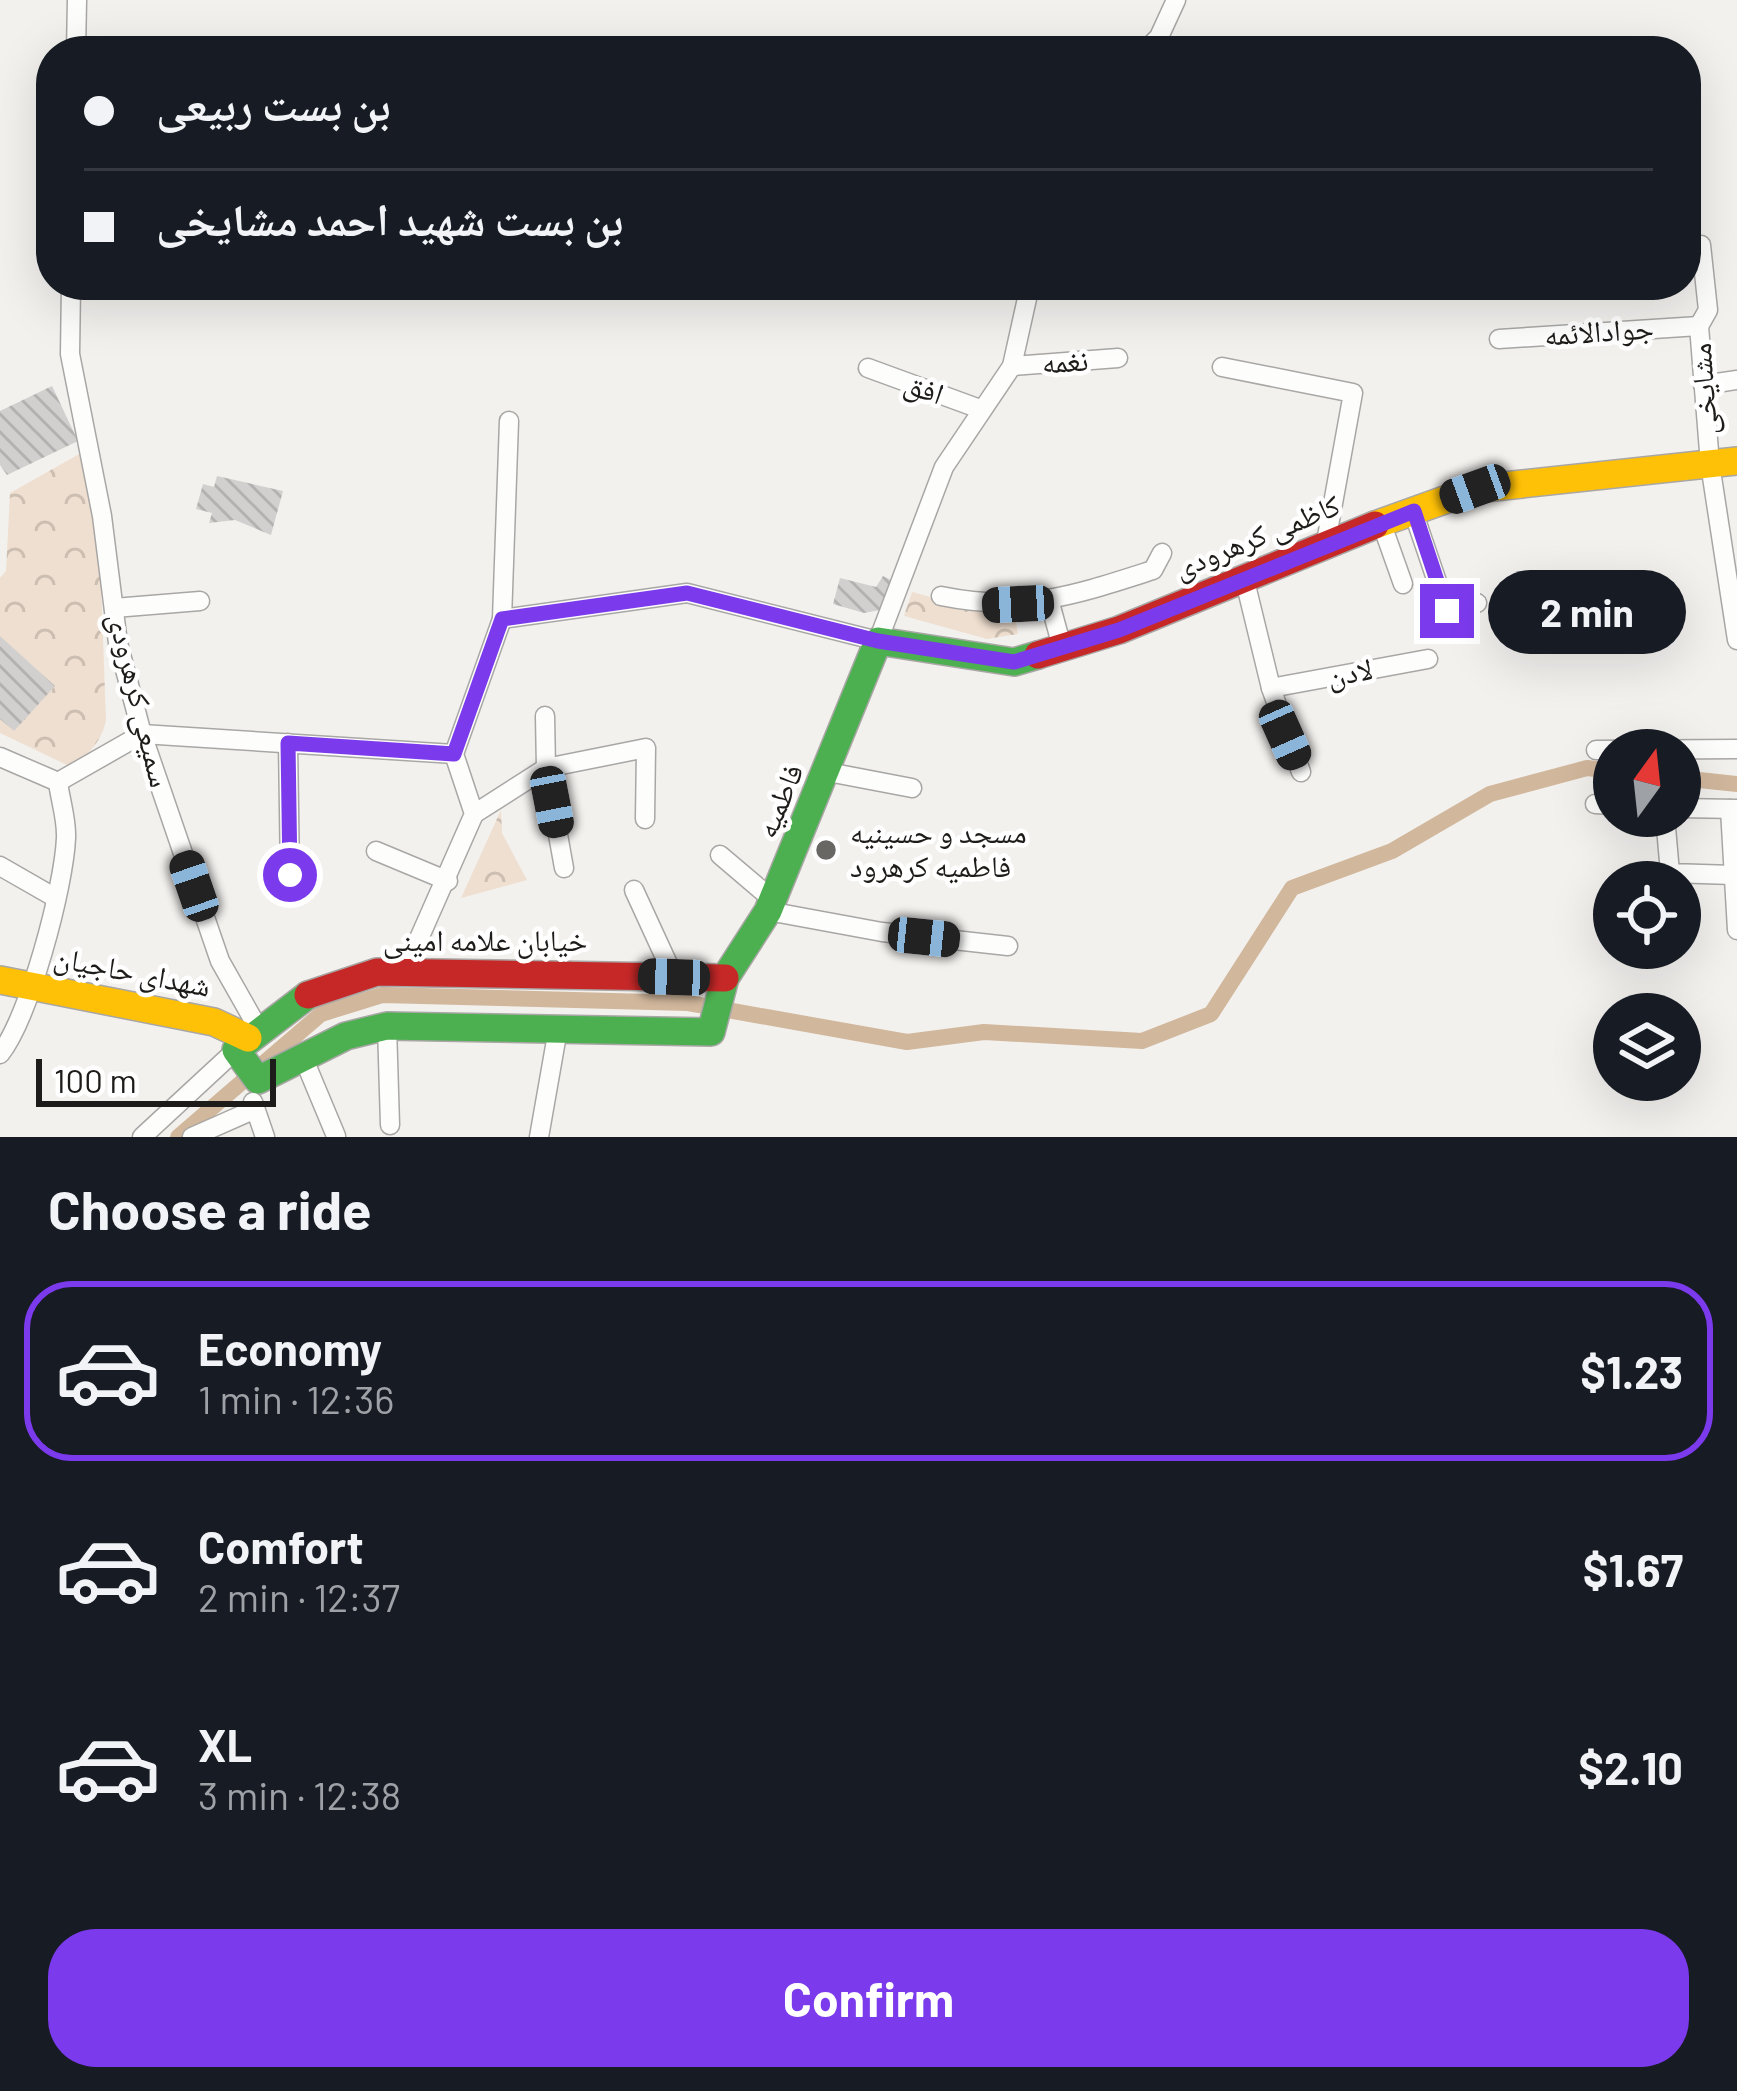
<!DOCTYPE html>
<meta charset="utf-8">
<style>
:root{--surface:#171b24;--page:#20242c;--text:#f1f3f6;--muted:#9ea1a6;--line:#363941;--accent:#7c3aed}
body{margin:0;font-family:Barlow,"Noto Naskh Arabic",sans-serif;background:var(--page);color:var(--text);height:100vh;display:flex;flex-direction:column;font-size:45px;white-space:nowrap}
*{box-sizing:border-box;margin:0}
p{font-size:39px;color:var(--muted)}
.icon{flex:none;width:66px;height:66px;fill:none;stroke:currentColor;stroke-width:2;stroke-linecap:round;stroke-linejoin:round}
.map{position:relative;height:1137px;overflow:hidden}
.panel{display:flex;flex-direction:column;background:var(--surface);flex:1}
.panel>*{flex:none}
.hud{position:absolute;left:36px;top:36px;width:1665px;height:264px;border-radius:48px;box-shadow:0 12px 48px #0002;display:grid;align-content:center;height:264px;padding:0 48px;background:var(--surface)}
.needle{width:78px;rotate:15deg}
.fabs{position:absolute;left:1593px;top:729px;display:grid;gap:24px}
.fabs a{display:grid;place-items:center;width:108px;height:108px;border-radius:50%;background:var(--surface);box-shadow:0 12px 48px #0002;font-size:60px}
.scale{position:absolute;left:36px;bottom:30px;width:240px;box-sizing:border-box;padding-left:12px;border:6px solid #1e1c1a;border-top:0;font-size:33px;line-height:42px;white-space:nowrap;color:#1e1c1a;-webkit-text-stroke:9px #fff;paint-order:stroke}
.end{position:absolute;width:54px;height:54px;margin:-27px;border:15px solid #7c3aed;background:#fff;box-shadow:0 0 0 6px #fff}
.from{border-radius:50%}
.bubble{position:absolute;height:84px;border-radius:42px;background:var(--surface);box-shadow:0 12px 48px #0002;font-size:39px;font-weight:700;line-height:84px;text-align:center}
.car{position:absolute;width:36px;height:72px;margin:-36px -18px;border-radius:15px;box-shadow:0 0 9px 3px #0007;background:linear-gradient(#222 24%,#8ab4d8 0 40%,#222 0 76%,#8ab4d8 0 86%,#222 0)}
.hud b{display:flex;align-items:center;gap:42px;height:114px;font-size:45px}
.hud b+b{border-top:3px solid var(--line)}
.hud i{width:30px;height:30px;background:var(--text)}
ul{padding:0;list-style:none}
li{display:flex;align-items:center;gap:36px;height:180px;margin:0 24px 18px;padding:0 24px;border:6px solid transparent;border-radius:48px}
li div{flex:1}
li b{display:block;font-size:45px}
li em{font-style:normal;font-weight:700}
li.active{border-color:var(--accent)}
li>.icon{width:108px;height:108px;stroke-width:1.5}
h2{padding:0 48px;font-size:54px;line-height:144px}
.button{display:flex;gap:24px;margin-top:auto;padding:24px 48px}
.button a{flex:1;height:138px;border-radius:48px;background:var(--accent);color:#fff;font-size:48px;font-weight:700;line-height:138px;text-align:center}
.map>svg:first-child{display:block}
</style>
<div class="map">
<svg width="1737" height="1137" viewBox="0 0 1737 1137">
<defs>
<pattern id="park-crowns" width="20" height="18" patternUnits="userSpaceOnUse" patternTransform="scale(3)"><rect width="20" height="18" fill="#efdfd0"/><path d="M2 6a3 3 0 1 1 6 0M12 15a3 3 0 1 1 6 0" fill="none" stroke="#ccbfb2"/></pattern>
<pattern id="building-back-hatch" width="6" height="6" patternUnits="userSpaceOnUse" patternTransform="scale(3)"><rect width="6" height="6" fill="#d2d0ce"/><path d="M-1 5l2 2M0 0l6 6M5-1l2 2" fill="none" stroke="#b4b2b0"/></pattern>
</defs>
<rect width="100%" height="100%" fill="#f3f1ee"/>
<g fill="url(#park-crowns)">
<path d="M81,453L100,555L106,720C103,739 87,760 67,765L0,733V578L6,571L10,493Z"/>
<polygon points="912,592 982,611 1014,612 1018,634 987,639 904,616"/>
<polygon points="501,810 502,833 527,880 461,898"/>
</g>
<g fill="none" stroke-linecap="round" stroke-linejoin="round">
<g stroke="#d1b79c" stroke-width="16">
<polyline points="1680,778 1737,784"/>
<polyline points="178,1137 321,1014 382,995 688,1003 907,1042 984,1032 1142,1041 1211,1014 1292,888 1392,851 1490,794 1587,768 1614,771"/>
</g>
</g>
<g fill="url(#building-back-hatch)">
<polygon points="52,386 78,441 7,475 0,465 0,411"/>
<polygon points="217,476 283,491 271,535 235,520 209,523 212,513 196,509 203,484 214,487"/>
<polygon points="883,576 891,580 880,610 864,613 833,604 840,578 876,587"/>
<polygon points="0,636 55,686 14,731 0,719"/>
</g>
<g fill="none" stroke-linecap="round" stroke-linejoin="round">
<g stroke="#a9a7a5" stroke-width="21">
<g id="street">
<polyline points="76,51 77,0"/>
<polyline points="1145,51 1159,37 1176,0"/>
<polyline points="1701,245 1708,310 1699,326 1710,464 1737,640"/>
<polyline points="71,285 70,354 102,516 118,643 142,734 220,961 258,1028"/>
<polyline points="1499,339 1699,326"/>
<polyline points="1012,366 1118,358"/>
<polyline points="1222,367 1353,393 1326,542"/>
<polyline points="868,368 980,409"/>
<polyline points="1703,385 1737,380"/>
<polyline points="1413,511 1447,611 1477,603"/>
<polyline points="1381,522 1403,584"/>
<polyline points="1244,577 1271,688 1301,772"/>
<path d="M941,596C1024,613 1075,595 1153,570L1162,553"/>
<polyline points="1050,603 1062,647"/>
<polyline points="114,608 200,601"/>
<polyline points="502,619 687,593 878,641 944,467 1012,366 1030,285"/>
<polyline points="1271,688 1428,659"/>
<polyline points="545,716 546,768 564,868"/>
<polyline points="288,743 290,875"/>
<polyline points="1596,750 1737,749"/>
<polyline points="0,757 58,782"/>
<polyline points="828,772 912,788"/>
<polyline points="58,782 142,734 454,754"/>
<polyline points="1595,804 1614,805"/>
<polyline points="1680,808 1737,809"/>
<polyline points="1730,809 1737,930"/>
<polyline points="474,814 546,768 646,748 645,819"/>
<polyline points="1665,816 1670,873 1733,875"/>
<polyline points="376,851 448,881"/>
<polyline points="720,855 773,900"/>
<polyline points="0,866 54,897"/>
<polyline points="634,890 674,977"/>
<polyline points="768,911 882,932 1008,946"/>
<polyline points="406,968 474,814 454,754 502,619 509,421"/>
<polyline points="387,1026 390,1125"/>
<path d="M0,1054C29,1018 64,887 66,838C67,820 60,799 58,782"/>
<polyline points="303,1057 336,1136"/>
<polyline points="253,1102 265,1137"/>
<polyline points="142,1137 236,1050"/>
<polyline points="192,1137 253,1110"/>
<polyline points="539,1137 558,1029"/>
</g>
</g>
<g stroke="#a9a7a5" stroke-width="30">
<polyline id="fast" points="308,995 236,1050 258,1080 346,1036 387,1026 711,1032 725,978 768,911 878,641 1014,662 1038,655"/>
</g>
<g stroke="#a9a7a5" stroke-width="30">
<g id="slow">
<polyline points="1375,525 1475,489 1737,461"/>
<polyline points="0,980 214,1022 248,1038"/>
</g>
</g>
<g stroke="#a9a7a5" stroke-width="30">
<g id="jam">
<polyline points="1038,655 1119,630 1375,525"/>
<polyline points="308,995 377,972 725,978"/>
</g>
</g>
<use href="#street" stroke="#fdfdfc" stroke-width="18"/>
<use href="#fast" stroke="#4caf50" stroke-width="27"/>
<use href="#slow" stroke="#ffc107" stroke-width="27"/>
<use href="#jam" stroke="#c62828" stroke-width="27"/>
</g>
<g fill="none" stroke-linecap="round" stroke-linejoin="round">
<polyline stroke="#7c3aed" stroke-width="15" points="290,875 288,743 454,754 502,619 687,593 878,641 1014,662 1119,630 1414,511 1447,611"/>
</g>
<circle fill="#696764" stroke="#fff" stroke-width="4.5" cx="826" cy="850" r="12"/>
<g text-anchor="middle" stroke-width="9" stroke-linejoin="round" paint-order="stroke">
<g font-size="30" fill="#1e1c1a" stroke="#fff">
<text transform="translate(1599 332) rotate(-4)" y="10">جوادالائمه</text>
<text transform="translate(1065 362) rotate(-4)" y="10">نغمه</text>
<text transform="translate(924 389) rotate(20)" y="10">افق</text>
<text transform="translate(1704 389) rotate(-94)" y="10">مشایخی</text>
<text transform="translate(1257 537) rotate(-22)" y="10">کاظمی کرهرودی</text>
<text transform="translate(1350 673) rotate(-10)" y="10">لادن</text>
<text transform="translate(139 700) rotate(76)" y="10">سمیعی کرهرودی</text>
<text transform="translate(780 801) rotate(-67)" y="10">فاطمیه</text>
<text x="485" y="951">خیابان علامه امینی</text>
<text transform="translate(132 972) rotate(11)" y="10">شهدای حاجیان</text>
</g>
<g font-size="30" fill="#1e1c1a" stroke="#fff" text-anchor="start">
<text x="850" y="843">مسجد و حسینیه<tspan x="850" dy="34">فاطمیه کرهرود</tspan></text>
</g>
</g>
</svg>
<div class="fabs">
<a><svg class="needle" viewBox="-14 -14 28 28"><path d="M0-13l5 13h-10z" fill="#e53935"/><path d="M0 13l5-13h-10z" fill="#9ea1a6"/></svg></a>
<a><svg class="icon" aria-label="locate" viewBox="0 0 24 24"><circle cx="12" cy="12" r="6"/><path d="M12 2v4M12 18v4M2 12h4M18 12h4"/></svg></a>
<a><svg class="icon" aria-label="layers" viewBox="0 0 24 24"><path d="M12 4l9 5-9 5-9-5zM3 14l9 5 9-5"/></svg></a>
</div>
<div class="scale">100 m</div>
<i class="end from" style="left:290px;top:875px"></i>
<i class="end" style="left:1447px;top:611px"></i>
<div class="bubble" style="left:1488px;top:570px;width:198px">2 min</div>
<i class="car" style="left:1475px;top:489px;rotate:250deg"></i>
<i class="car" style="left:1018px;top:604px;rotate:267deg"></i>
<i class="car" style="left:1285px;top:735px;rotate:156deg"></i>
<i class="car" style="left:552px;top:802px;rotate:169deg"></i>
<i class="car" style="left:194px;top:886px;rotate:341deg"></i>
<i class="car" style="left:924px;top:937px;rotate:96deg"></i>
<i class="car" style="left:674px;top:977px;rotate:272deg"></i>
<div class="hud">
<b><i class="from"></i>بن بست ربیعی</b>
<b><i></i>بن بست شهید احمد مشایخی</b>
</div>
</div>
<section class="panel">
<h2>Choose a ride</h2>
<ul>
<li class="active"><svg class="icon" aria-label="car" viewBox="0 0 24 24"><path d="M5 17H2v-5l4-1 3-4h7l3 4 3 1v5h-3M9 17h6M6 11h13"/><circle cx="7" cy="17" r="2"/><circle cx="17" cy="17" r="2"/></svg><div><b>Economy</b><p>1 min · 12:36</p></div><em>$1.23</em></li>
<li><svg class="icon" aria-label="car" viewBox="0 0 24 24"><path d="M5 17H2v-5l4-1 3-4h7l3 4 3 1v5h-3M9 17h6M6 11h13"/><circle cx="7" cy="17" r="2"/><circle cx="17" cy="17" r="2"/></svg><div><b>Comfort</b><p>2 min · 12:37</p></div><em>$1.67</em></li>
<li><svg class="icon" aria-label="car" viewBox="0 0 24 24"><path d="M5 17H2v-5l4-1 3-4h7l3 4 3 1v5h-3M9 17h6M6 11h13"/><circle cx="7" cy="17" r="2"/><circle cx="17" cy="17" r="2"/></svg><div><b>XL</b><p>3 min · 12:38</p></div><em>$2.10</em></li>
</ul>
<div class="button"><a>Confirm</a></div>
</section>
